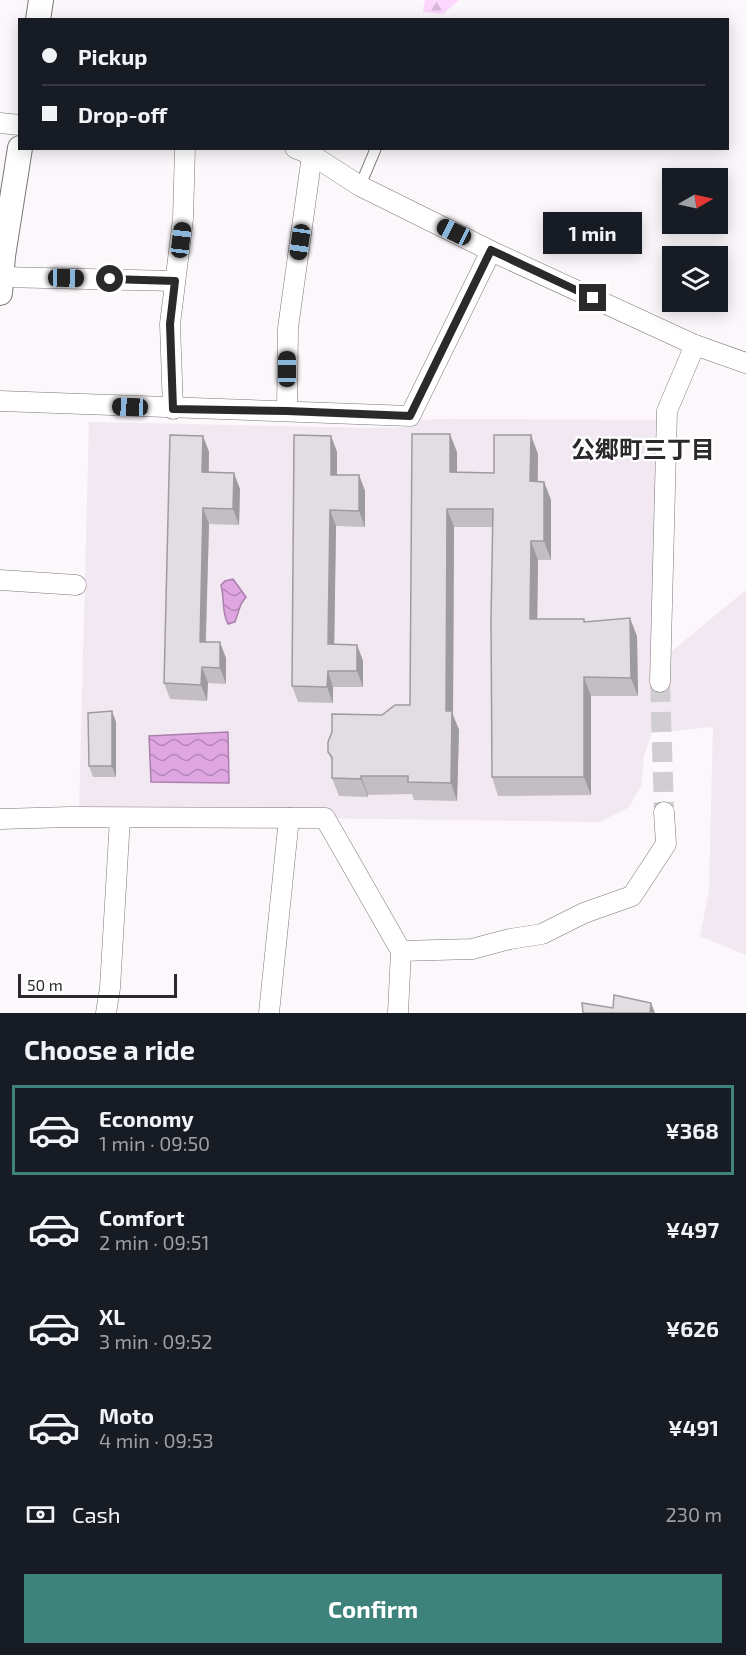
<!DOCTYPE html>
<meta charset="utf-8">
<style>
:root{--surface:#171b24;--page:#242831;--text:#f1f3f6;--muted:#9ea1a6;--line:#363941;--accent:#3d837c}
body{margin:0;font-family:"Exo 2","Noto Sans JP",sans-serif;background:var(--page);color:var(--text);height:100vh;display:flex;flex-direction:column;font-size:22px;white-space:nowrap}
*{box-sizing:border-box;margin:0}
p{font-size:20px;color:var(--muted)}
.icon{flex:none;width:33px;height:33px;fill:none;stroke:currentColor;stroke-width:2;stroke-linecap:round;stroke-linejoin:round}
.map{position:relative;height:1013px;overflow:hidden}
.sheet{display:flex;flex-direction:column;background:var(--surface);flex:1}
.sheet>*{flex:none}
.guide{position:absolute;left:18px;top:18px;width:711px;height:132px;border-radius:0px;box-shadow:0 3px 15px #0003;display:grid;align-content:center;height:132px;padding:0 24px;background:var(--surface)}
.needle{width:39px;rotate:81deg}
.buttons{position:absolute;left:662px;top:168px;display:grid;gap:12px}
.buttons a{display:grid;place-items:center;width:66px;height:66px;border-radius:0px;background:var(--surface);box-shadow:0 3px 15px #0003;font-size:30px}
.scale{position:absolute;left:18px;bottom:15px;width:159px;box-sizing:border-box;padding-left:6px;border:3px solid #2b292b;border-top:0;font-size:16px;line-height:21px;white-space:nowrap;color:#2b292b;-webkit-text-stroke:4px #fff;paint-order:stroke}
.end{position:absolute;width:27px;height:27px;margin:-14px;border:8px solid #2b292b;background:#fff;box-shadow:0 0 0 3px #fff}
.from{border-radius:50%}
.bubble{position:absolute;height:42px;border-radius:0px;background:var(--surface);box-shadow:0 3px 15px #0003;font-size:20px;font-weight:700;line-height:42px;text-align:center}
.car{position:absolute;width:18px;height:36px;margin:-18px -9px;border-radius:8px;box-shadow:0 0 4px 2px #0007;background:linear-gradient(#222 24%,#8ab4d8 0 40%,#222 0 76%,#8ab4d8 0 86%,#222 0)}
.guide b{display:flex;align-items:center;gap:21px;height:57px;font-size:22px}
.guide b+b{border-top:2px solid var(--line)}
.guide i{width:15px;height:15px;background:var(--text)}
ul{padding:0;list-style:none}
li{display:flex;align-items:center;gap:18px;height:90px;margin:0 12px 9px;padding:0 12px;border:3px solid transparent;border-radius:0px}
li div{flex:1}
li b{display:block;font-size:22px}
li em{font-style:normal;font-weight:700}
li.selected{border-color:var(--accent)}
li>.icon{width:54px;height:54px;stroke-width:1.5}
h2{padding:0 24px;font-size:27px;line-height:72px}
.pay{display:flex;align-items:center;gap:15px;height:66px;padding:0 24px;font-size:22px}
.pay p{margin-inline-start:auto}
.button{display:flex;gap:12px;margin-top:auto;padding:12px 24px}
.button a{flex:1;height:69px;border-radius:0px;background:var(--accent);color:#fff;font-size:24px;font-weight:700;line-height:69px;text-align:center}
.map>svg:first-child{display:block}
</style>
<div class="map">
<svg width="746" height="1013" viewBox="0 0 746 1013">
<defs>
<pattern id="forest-firs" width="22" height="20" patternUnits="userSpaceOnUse" patternTransform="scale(1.5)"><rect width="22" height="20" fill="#fdd7fe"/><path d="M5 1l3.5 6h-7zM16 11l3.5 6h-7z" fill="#d9b9da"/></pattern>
<pattern id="water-waves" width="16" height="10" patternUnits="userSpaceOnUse" patternTransform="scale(1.5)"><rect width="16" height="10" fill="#dfa6e2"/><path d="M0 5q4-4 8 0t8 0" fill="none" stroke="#b587b7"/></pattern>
</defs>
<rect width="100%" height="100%" fill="#fbf7fb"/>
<polygon fill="#f2e8f2" points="443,419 659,420 657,430 655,701 667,687 667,655 746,590 746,955 700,936 709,891 713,727 652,733 644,756 641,786 629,807 600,822 81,815 79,811 89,422 368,428 413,427 420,420"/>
<polygon fill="url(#forest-firs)" points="425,0 459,0 443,14 423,12"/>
<g fill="url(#water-waves)" stroke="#a980ab" stroke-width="1.5">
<path d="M233,579L246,597L241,604L235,622L228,624C221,611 225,599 221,585L225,581Z"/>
<polygon points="228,732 229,783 151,782 149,736"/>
</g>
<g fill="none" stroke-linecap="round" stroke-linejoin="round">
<polyline stroke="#d1ced1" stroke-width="20" stroke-dasharray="20 10" stroke-linecap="butt" points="660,682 664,812"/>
<g stroke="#7b777b" stroke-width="12">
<polyline id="service" points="360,186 376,148"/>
</g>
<g stroke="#7b777b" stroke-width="21">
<g id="minor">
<polyline points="0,123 20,125"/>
<polyline points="295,148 312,155 360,186 491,251 695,345 746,363"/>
<polyline points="1,277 175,281"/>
<polyline points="0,401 410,416 491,251"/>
<polyline points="173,409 170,324 183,219 185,148"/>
<polyline points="287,411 288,328 312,155"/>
<polyline points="0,580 76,585"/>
<polyline points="660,682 667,411 695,345"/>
<polyline points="0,819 70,817 325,818 401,951 472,949 510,939 542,934 584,913 632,896 666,844 664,812"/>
<polyline points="106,1013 110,988 120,818"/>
<polyline points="269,1013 289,818"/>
<polyline points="398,1013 401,951"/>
</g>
</g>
<g stroke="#7b777b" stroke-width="26">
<g id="tertiary">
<polyline points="38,20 41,0"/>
<polyline points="0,293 3,256 20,148"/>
</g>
</g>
<use href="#service" stroke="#fff" stroke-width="10"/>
<use href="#minor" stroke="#fff" stroke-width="20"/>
<use href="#tertiary" stroke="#fff" stroke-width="24"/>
</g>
<g fill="#c2bec2">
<polygon points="203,436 209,452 209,472 240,489 239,525 209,524 206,642 226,658 226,684 208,683 207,701 170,699 164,683"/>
<polygon points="331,436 337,452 337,475 359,475 365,491 365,527 336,526 334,644 357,645 363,661 363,687 333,687 333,703 298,702 292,686"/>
<polygon points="457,452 457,472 494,473 538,454 538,481 544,482 551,500 551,560 538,560 537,619 584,619 585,622 637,636 638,696 591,696 591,795 498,796 492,777 493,527 454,527 453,715 459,730 457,801 414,800 412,794 368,795 368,797 339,796 332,778 332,761 328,752 382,715 410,705"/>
<polygon points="116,722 116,777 93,777 89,766"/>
</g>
<g fill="#9e9b9e">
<polygon points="450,434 457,452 457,491 450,472"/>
<polygon points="531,435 538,454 537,500 530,481"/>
<polygon points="203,436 209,452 208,488 202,472"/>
<polygon points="331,436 337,452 337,491 331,475"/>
<polygon points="234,473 240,489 239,525 233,509"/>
<polygon points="359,475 365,491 365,527 359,511"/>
<polygon points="544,482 551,500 551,560 544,541"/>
<polygon points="203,508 209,524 205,658 200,642"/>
<polygon points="447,509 454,527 453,715 459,730 457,801 451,783 446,711"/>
<polygon points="330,510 336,526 334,660 328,644"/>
<polygon points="531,541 538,560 537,638 530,619"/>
<polygon points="630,618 637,636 638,696 631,678"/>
<polygon points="220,642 226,658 226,684 220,668"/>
<polygon points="357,645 363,661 363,687 357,671"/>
<polygon points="202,667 208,683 207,701 201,685"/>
<polygon points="328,671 333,687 333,703 327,687"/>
<polygon points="584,677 591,696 591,795 584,777"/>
<polygon points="112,711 116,722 116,777 112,766"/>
<polygon points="361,776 368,795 368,797 361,779"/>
<polygon points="651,1003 655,1013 650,1013"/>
</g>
<g fill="#e1dde1" stroke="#9e9b9e" stroke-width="1.5">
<polygon points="412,434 450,434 450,472 494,473 494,435 531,435 530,481 544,482 544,541 531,541 530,619 584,619 584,622 630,618 631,678 584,677 584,777 492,777 491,619 493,509 447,509 446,711 452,711 451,783 408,782 408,776 361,776 361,779 332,778 332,757 328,752 328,742 332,732 332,714 382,715 395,705 410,705"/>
<polygon points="170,435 203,436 202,472 234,473 233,509 203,508 200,642 220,642 220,668 202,667 201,685 164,683"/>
<polygon points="294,435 331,436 331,475 359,475 359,511 330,510 328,644 357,645 357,671 328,671 327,687 292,686"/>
<polygon points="112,711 112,766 89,766 88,713"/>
<polygon points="614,995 651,1003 650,1013 583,1013 582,1003 613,1008"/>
</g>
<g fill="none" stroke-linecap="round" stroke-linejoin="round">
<polyline stroke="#2b292b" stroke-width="8" points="110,279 175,281 170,324 173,409 287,411 410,416 491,250 593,298"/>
</g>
<g text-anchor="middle" stroke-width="4.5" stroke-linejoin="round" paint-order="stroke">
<g font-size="24" font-weight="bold" fill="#2b292b" stroke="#fff">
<text x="643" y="458">公郷町三丁目</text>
</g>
</g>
</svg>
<div class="buttons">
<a><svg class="needle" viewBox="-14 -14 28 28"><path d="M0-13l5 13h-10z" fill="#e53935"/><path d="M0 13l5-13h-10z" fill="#9ea1a6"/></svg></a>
<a><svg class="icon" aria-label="layers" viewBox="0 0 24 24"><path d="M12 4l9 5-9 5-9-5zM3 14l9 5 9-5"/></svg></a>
</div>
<div class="scale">50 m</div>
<i class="end from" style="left:110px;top:279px"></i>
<i class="end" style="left:593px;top:298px"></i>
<div class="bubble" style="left:543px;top:212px;width:99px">1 min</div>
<i class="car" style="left:454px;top:232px;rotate:296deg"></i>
<i class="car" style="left:181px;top:240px;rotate:7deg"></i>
<i class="car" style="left:300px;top:242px;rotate:188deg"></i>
<i class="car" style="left:66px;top:278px;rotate:91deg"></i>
<i class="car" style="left:287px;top:369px;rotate:0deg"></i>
<i class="car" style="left:130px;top:407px;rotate:272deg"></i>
<div class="guide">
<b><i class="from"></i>Pickup</b>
<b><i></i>Drop-off</b>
</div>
</div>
<section class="sheet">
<h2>Choose a ride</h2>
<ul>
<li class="selected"><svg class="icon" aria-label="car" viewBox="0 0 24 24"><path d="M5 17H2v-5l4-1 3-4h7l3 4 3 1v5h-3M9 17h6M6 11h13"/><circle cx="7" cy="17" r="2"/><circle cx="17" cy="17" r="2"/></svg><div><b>Economy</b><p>1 min · 09:50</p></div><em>¥368</em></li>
<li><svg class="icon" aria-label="car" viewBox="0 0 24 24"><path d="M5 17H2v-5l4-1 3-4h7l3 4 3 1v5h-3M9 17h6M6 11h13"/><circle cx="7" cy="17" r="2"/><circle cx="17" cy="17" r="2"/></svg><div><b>Comfort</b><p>2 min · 09:51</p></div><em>¥497</em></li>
<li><svg class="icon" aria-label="car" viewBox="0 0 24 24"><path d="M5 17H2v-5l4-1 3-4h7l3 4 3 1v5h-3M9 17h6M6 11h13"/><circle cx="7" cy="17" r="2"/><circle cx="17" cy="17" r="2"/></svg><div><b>XL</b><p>3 min · 09:52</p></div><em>¥626</em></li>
<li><svg class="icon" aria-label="car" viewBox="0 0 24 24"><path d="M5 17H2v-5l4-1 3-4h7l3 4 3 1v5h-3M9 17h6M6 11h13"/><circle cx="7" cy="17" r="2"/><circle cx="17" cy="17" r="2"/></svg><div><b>Moto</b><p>4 min · 09:53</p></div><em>¥491</em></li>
</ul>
<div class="pay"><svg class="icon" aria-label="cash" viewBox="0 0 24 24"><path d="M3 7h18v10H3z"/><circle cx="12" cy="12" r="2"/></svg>Cash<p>230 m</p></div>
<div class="button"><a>Confirm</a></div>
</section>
